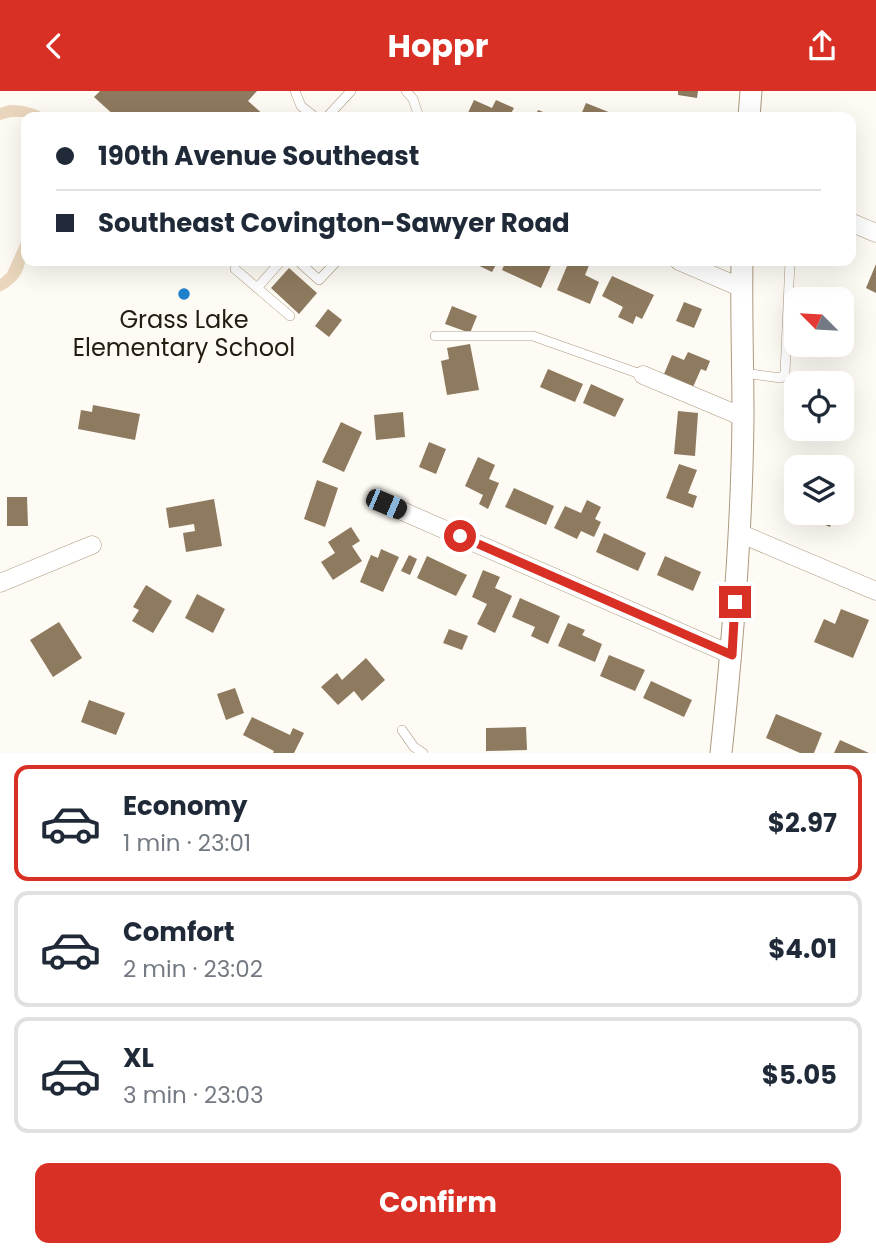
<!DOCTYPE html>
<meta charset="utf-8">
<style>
:root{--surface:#fff;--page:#f6f6f7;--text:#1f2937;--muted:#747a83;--line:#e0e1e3;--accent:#d93025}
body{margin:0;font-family:Poppins,sans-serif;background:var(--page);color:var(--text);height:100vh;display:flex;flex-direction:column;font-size:26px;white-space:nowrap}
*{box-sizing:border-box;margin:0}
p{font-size:23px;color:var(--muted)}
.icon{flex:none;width:38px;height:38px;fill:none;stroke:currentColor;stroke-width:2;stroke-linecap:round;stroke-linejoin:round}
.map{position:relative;height:662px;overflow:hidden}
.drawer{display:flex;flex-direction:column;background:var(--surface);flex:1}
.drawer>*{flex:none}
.guide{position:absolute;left:21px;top:21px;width:835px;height:154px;border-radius:14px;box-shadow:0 7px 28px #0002;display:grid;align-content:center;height:154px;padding:0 35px;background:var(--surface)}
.needle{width:46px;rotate:294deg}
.controls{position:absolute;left:784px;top:196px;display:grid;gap:14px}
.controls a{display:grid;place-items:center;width:70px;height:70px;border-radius:14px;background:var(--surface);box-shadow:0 7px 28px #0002;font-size:35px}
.end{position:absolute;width:32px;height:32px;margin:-16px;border:9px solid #d93025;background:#fff;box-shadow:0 0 0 4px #fff}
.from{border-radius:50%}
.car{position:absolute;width:21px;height:42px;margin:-21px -10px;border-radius:9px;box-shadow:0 0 5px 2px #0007;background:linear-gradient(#222 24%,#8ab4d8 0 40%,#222 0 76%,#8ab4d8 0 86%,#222 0)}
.guide b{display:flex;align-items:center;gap:24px;height:66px;font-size:26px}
.guide b+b{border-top:2px solid var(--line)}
.guide i{width:18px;height:18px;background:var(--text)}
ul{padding:12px 0 0;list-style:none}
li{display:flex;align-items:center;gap:21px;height:116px;margin:0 14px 10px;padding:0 21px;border:4px solid var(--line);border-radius:14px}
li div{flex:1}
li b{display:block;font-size:26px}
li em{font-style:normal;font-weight:700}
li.on{border-color:var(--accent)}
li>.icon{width:63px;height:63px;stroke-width:1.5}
.primary-button{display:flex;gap:14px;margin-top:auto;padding:14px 35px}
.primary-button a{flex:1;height:80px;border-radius:14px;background:var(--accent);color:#fff;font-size:28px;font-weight:700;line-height:80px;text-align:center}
header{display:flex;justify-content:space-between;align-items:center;height:91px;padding:0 35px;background:var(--accent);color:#fff;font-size:32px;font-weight:700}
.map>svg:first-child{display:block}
</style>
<header><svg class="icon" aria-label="back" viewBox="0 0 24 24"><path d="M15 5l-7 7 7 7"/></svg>Hoppr<svg class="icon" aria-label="share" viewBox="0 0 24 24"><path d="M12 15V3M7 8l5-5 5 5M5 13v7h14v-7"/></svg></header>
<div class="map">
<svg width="876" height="662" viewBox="0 0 876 662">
<rect width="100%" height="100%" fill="#fefaf4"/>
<g fill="#e9d6bc">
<path d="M9,14C25,14 36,17 50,26H11L0,29V17Z"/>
<path d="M26,140C26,169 29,186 0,201V188L7,182Z"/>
</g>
<g fill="#8e7a5e">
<polygon points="100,0 257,0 248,10 266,26 116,26 94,6"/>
<polygon points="678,0 698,0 697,7 678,4"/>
<polygon points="474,9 492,17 496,9 514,17 509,26 466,26"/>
<polygon points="586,12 611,22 609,26 580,26"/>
<polygon points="538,19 556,26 535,26"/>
<polygon points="469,170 498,170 492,181"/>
<polygon points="506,170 553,170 541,197 502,179"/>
<polygon points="569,170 590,172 585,184 599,191 590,213 557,199"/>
<polygon points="876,173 876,202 866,197"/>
<polygon points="289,177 317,202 299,223 271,197"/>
<polygon points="612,185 654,204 642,228 636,225 633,233 618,226 623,216 602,205"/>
<polygon points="807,200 830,208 804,208"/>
<polygon points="684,211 702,218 694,237 676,230"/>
<polygon points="842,212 852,215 842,247"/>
<polygon points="452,215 477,225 470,242 445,233"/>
<polygon points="328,218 342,229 329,246 315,235"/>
<polygon points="470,253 479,299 447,304 441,270 449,268 447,257"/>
<polygon points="688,261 710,270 706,280 701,278 693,296 664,283 672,264 684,269"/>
<polygon points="548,278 583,293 575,311 540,296"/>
<polygon points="591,293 624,308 615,326 583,312"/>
<polygon points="93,314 140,323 135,349 78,338 81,319 92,321"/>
<polygon points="678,320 698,322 695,365 674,363"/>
<polygon points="403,321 405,346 376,349 374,324"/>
<polygon points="341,331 362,341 344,381 322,371"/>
<polygon points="429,351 446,358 436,383 419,376"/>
<polygon points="478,366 495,374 489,388 499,392 488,418 479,413 483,404 465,395"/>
<polygon points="679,373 697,379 688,402 697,405 693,417 666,407"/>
<polygon points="317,389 338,397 325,436 304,428"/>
<polygon points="514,397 554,415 546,434 505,416"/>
<polygon points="7,406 27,406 28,435 7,435"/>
<polygon points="214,408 222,455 186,461 183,442 195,440 194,433 169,437 166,417"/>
<polygon points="587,409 601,416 595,428 601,431 594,446 581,440 577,448 554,437 565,415 581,422"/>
<polygon points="812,422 835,422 830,436 810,428"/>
<polygon points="351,436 360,450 352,455 362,470 333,489 321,471 335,462 328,451"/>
<polygon points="604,442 646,462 638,480 596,461"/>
<polygon points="381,458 399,466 383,501 360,491 371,464 378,467"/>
<polygon points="409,464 417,468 410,484 401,480"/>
<polygon points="427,465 467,484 456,505 417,487"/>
<polygon points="665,465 701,481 693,500 657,484"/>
<polygon points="483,479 500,486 495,497 512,505 495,542 477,533 487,513 472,506"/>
<polygon points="146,494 172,510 153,542 132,530 139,519 133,516"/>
<polygon points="197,503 225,518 213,542 185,527"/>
<polygon points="520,507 560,525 548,553 531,545 535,536 512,526"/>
<polygon points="841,518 869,529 853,567 814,551 824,528 835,533"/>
<polygon points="59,531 82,567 53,586 30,549"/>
<polygon points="568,532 585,539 582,544 602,553 595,571 558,555"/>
<polygon points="449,538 468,545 462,559 443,552"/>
<polygon points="609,564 645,579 635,600 600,585"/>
<polygon points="366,567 385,589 362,610 354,600 338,614 321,596 337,582 342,589"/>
<polygon points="651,590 692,609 684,626 643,607"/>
<polygon points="235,597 244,622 226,629 217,603"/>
<polygon points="89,609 125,622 116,644 81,631"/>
<polygon points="776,623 822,642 814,662 800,662 766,647"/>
<polygon points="252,626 290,644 293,637 304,642 294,662 273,662 274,660 243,644"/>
<polygon points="526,636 527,659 486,660 486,637"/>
<polygon points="840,649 869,662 834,662"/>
</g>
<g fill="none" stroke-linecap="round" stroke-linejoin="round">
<g stroke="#ad9a7e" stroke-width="10">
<g id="service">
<polyline points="295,0 301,15 315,26"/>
<polyline points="406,0 413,8 419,26"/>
<polyline points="327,26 351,0"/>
<polyline points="298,170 319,189 337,170"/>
<polyline points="235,178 290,225"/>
<polyline points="257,197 281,170"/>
<polyline points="435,245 533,245 643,284"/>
<polyline points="744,282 781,287 785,282 790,170"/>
<polyline points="402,639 414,656 423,662"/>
</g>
</g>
<g stroke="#ad9a7e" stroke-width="19">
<g id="minor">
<polyline points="850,131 876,142"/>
<polyline points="679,170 742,197"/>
<polyline points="643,284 743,326"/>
<polyline points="386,413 732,564"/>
<polyline points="739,442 876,500"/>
<polyline points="0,492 92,454"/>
</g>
</g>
<g stroke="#ad9a7e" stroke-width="23">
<g id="tertiary">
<polyline points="749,26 751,0"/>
<path d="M721,662C733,550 742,438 743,325C743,273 741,222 742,170"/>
</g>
</g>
<use href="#service" stroke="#fff" stroke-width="9"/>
<use href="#minor" stroke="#fff" stroke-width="18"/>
<use href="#tertiary" stroke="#fff" stroke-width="21"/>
</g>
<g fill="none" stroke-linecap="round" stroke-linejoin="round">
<polyline stroke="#d93025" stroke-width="9" points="460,445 732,564 735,511"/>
</g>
<circle fill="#2181cd" stroke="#fefaf4" stroke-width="2.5" cx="184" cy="203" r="7"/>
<g text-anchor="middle" stroke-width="5" stroke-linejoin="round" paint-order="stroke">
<g font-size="24" fill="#231c11" stroke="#fefaf4">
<text x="184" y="237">Grass Lake<tspan x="184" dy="28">Elementary School</tspan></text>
</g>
</g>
</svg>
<div class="controls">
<a><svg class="needle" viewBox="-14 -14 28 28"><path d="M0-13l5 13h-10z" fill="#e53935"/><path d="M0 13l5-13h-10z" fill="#747a83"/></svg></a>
<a><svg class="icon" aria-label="locate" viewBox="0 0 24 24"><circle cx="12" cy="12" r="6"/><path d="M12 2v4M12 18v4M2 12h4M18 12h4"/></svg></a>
<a><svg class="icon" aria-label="layers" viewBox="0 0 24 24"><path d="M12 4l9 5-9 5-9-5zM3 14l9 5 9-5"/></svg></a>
</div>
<i class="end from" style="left:460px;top:445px"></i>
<i class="end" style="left:735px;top:511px"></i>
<i class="car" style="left:386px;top:413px;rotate:113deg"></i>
<div class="guide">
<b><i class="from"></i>190th Avenue Southeast</b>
<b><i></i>Southeast Covington-Sawyer Road</b>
</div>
</div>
<section class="drawer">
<ul>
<li class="on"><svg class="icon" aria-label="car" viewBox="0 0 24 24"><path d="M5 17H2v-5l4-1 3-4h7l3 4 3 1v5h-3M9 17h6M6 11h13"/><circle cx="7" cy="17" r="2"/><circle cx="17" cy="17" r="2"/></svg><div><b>Economy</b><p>1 min · 23:01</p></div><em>$2.97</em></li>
<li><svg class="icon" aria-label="car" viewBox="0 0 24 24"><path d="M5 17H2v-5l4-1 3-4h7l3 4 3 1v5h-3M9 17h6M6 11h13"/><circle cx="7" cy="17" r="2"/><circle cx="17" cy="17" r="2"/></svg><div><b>Comfort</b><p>2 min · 23:02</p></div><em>$4.01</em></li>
<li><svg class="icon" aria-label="car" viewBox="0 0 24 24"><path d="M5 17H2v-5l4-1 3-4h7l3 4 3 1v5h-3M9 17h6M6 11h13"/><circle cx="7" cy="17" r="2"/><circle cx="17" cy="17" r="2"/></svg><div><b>XL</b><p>3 min · 23:03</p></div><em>$5.05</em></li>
</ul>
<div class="primary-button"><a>Confirm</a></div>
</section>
